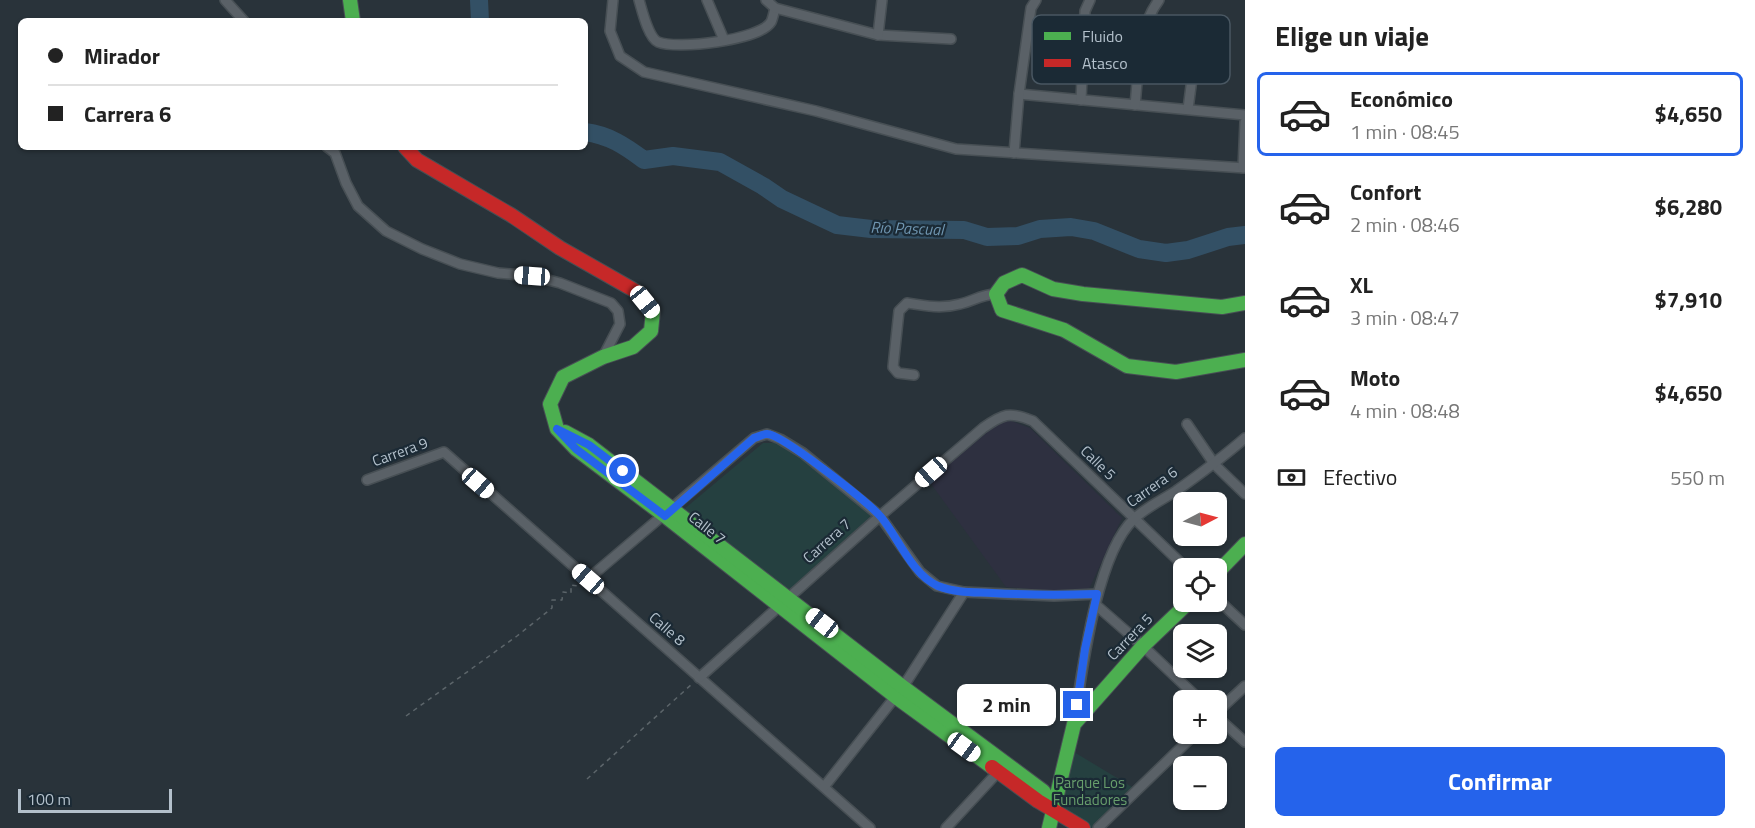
<!DOCTYPE html>
<html lang="es">
<meta charset="utf-8">
<style>
:root{--surface:#fff;--page:#f6f6f6;--text:#222;--muted:#767676;--line:#e0e0e0;--accent:#2563eb}
body{margin:0;font-family:"Titillium Web",sans-serif;background:var(--page);color:var(--text);height:100vh;display:flex;flex-direction:column;font-size:22px;white-space:nowrap}
*{box-sizing:border-box;margin:0}
p{font-size:20px;color:var(--muted)}
.icon{flex:none;width:33px;height:33px;fill:none;stroke:currentColor;stroke-width:2;stroke-linecap:round;stroke-linejoin:round}
.map{position:relative;flex:1;overflow:hidden}
.details{display:flex;flex-direction:column;background:var(--surface);width:510px}
.details>*{flex:none}
.guide{position:absolute;left:18px;top:18px;width:570px;height:132px;border-radius:9px;box-shadow:0 2px 4px #0004;display:grid;align-content:center;height:132px;padding:0 30px;background:var(--surface)}
.needle{width:39px;rotate:84deg}
.fabs{position:absolute;left:1173px;top:492px;display:grid;gap:12px}
.fabs a{display:grid;place-items:center;width:54px;height:54px;border-radius:9px;background:var(--surface);box-shadow:0 2px 4px #0004;font-size:30px}
.scale{position:absolute;left:18px;bottom:15px;width:154px;box-sizing:border-box;padding-left:6px;border:3px solid #b3c0cb;border-top:0;font-size:16px;line-height:21px;white-space:nowrap;color:#b3c0cb;-webkit-text-stroke:4px #1b2a35;paint-order:stroke}
.end{position:absolute;width:27px;height:27px;margin:-14px;border:8px solid #2563eb;background:#fff;box-shadow:0 0 0 3px #fff}
.from{border-radius:50%}
.bubble{position:absolute;height:42px;border-radius:9px;background:var(--surface);box-shadow:0 2px 4px #0004;font-size:20px;font-weight:700;line-height:42px;text-align:center}
.car{position:absolute;width:18px;height:36px;margin:-18px -9px;border-radius:8px;box-shadow:0 0 4px 2px #0007;background:linear-gradient(#fff 24%,#345 0 40%,#fff 0 76%,#345 0 86%,#fff 0)}
.guide b{display:flex;align-items:center;gap:21px;height:57px;font-size:22px}
.guide b+b{border-top:2px solid var(--line)}
.guide i{width:15px;height:15px;background:var(--text)}
ul{padding:0;list-style:none}
li{display:flex;align-items:center;gap:18px;height:84px;margin:0 12px 9px;padding:0 18px;border:3px solid transparent;border-radius:9px}
li div{flex:1}
li b{display:block;font-size:22px}
li em{font-style:normal;font-weight:700}
li.current{border-color:var(--accent)}
li>.icon{width:54px;height:54px;stroke-width:1.5}
h2{padding:0 30px;font-size:27px;line-height:72px}
.pay{display:flex;align-items:center;gap:15px;height:66px;padding:0 30px;font-size:22px}
.pay p{margin-inline-start:auto}
.primary-button{display:flex;gap:12px;margin-top:auto;padding:12px 30px}
.primary-button a{flex:1;height:69px;border-radius:9px;background:var(--accent);color:#fff;font-size:24px;font-weight:700;line-height:69px;text-align:center}
main{display:flex;flex:1;min-height:0}
.map>svg:first-child{display:block}
</style>
<main>
<div class="map">
<svg width="1245" height="828" viewBox="0 0 1245 828">
<rect width="100%" height="100%" fill="#29333a"/>
<polygon fill="#2e3040" points="1009,420 1030,428 1122,518 1089,589 1056,591 1006,587 929,481 997,424"/>
<g fill="#254040">
<polygon points="763,443 776,443 791,449 874,514 788,591 683,510"/>
<polygon points="1074,752 1132,787 1092,828 1058,806"/>
</g>
<g fill="none" stroke-linecap="round" stroke-linejoin="round">
<g stroke="#335065" stroke-width="18">
<polyline points="479,0 480,21"/>
<path d="M585,132C609,135 625,146 644,160L673,156L720,162L763,186L782,199L837,225L871,229L964,230L987,237L1018,236L1040,229L1071,227L1094,231L1139,249L1166,253L1188,250L1228,237L1245,235"/>
</g>
<g stroke="#474f54" stroke-width="12">
<g id="street">
<polyline points="225,0 244,21"/>
<polyline points="613,0 610,31 620,56 644,72 816,111 956,149 1245,168"/>
<path d="M639,0C642,10 648,37 658,42C677,50 760,40 771,22C773,18 774,12 775,8"/>
<polyline points="707,0 724,40"/>
<polyline points="766,0 775,8 878,35 951,39"/>
<polyline points="878,35 882,0"/>
<polyline points="1019,94 1245,115"/>
<polyline points="1081,100 1085,11 1090,0"/>
<path d="M1135,105C1139,69 1137,29 1159,0"/>
<polyline points="1188,109 1199,25"/>
<polyline points="327,147 335,153 346,183 358,206 386,231 422,249 460,264 498,273 533,276 560,283 611,303 618,311 620,324 603,357"/>
<polyline points="1014,153 1019,94 1031,8 1036,0"/>
<polyline points="1243,168 1245,122"/>
<path d="M914,375L898,373L893,367L899,311L907,303C925,306 942,309 960,304C974,301 979,295 996,294"/>
<polyline points="1187,424 1215,465 1245,494"/>
<polyline points="367,480 444,452 870,828"/>
<polyline points="588,579 754,438 767,434 780,439 803,453 880,516 920,572 937,586 964,592 1054,596 1097,594"/>
<polyline points="1216,598 1245,625"/>
<polyline points="1096,605 1143,646 1200,700"/>
<path d="M699,678L880,516L983,428C1003,414 1009,411 1033,421L1186,568"/>
<polyline points="1216,713 1245,686"/>
<polyline points="1216,716 1245,742"/>
<path d="M1074,724C1082,672 1096,554 1134,519C1145,508 1162,500 1176,491C1200,474 1223,457 1245,438"/>
<polyline points="824,787 903,687 964,592"/>
<polyline points="946,828 998,772"/>
<polyline points="1098,828 1195,734"/>
</g>
</g>
<g stroke="#474f54" stroke-width="16">
<g id="fast">
<polyline points="350,0 353,21"/>
<polyline points="639,293 653,311 651,331 633,347 603,357 563,377 550,404 557,429 576,449 665,516 896,697 992,767"/>
<polyline points="1245,303 1222,307 1083,294 1053,289 1022,275 1004,283 996,294 1002,310 1064,330 1127,366 1176,372 1245,360"/>
<polyline points="565,432 589,445 903,687 1043,791 1054,809"/>
<polyline points="1216,574 1245,544"/>
<polyline points="1049,828 1074,724 1143,646 1189,602"/>
</g>
</g>
<g stroke="#474f54" stroke-width="16">
<g id="jam">
<polyline points="405,147 417,160 511,215 560,248 639,293"/>
<polyline points="992,767 1038,801 1083,828"/>
</g>
</g>
<g stroke="#5c656a" stroke-width="1.5" stroke-dasharray="4.5 4.5" stroke-linecap="butt">
<polyline points="406,716 517,636 552,608 552,600 562,600 563,592 571,593 571,585 580,586"/>
<polyline points="587,779 692,684"/>
</g>
<use href="#street" stroke="#5a6167" stroke-width="9"/>
<use href="#fast" stroke="#4caf50" stroke-width="14"/>
<use href="#jam" stroke="#c62828" stroke-width="14"/>
</g>
<g fill="none" stroke-linecap="round" stroke-linejoin="round">
<path stroke="#2563eb" stroke-width="8" d="M623,471L589,445L557,429L576,449L665,516L754,438C758,437 763,434 767,434C782,434 869,503 881,517C898,537 912,575 938,586C955,593 975,592 992,593C1027,595 1062,595 1097,594L1085,649L1077,705"/>
</g>
<g text-anchor="middle" stroke-width="4.5" stroke-linejoin="round" paint-order="stroke">
<g font-size="15" fill="#b3c0cb" stroke="#1b2a35">
<text transform="translate(400 452) rotate(-20)" y="5">Carrera 9</text>
<text transform="translate(1098 463) rotate(44)" y="5">Calle 5</text>
<text transform="translate(1152 487) rotate(-35)" y="5">Carrera 6</text>
<text transform="translate(707 528) rotate(38)" y="5">Calle 7</text>
<text transform="translate(827 541) rotate(-42)" y="5">Carrera 7</text>
<text transform="translate(667 629) rotate(41)" y="5">Calle 8</text>
<text transform="translate(1130 637) rotate(-46)" y="5">Carrera 5</text>
</g>
<g font-size="15" fill="#689e6c" stroke="#1b2a35">
<text x="1090" y="788">Parque Los<tspan x="1090" dy="17">Fundadores</tspan></text>
</g>
<g font-size="16" font-style="italic" fill="#7096b1" stroke="#1b2a35">
<text transform="translate(907 228) rotate(2)" y="6">Río Pascual</text>
</g>
</g>
<rect x="1032" y="15" width="198" height="69" rx="9" fill="#1b2a35" stroke="#495762" stroke-width="1.5"/>
<rect x="1044" y="32" width="27" height="8" fill="#4caf50"/>
<rect x="1044" y="59" width="27" height="8" fill="#c62828"/>
<g font-size="16" fill="#b3c0cb">
<text x="1082" y="42">Fluido</text>
<text x="1082" y="69">Atasco</text>
</g>
</svg>
<div class="fabs">
<a><svg class="needle" viewBox="-14 -14 28 28"><path d="M0-13l5 13h-10z" fill="#e53935"/><path d="M0 13l5-13h-10z" fill="#767676"/></svg></a>
<a><svg class="icon" aria-label="locate" viewBox="0 0 24 24"><circle cx="12" cy="12" r="6"/><path d="M12 2v4M12 18v4M2 12h4M18 12h4"/></svg></a>
<a><svg class="icon" aria-label="layers" viewBox="0 0 24 24"><path d="M12 4l9 5-9 5-9-5zM3 14l9 5 9-5"/></svg></a>
<a>+</a>
<a>−</a>
</div>
<div class="scale">100 m</div>
<i class="end from" style="left:623px;top:471px"></i>
<i class="end" style="left:1077px;top:705px"></i>
<div class="bubble" style="left:957px;top:684px;width:99px">2 min</div>
<i class="car" style="left:532px;top:276px;rotate:274deg"></i>
<i class="car" style="left:645px;top:302px;rotate:141deg"></i>
<i class="car" style="left:931px;top:472px;rotate:229deg"></i>
<i class="car" style="left:478px;top:483px;rotate:131deg"></i>
<i class="car" style="left:588px;top:579px;rotate:311deg"></i>
<i class="car" style="left:822px;top:623px;rotate:308deg"></i>
<i class="car" style="left:964px;top:747px;rotate:126deg"></i>
<div class="guide">
<b><i class="from"></i>Mirador</b>
<b><i></i>Carrera 6</b>
</div>
</div>
<section class="details">
<h2>Elige un viaje</h2>
<ul>
<li class="current"><svg class="icon" aria-label="car" viewBox="0 0 24 24"><path d="M5 17H2v-5l4-1 3-4h7l3 4 3 1v5h-3M9 17h6M6 11h13"/><circle cx="7" cy="17" r="2"/><circle cx="17" cy="17" r="2"/></svg><div><b>Económico</b><p>1 min · 08:45</p></div><em>$4,650</em></li>
<li><svg class="icon" aria-label="car" viewBox="0 0 24 24"><path d="M5 17H2v-5l4-1 3-4h7l3 4 3 1v5h-3M9 17h6M6 11h13"/><circle cx="7" cy="17" r="2"/><circle cx="17" cy="17" r="2"/></svg><div><b>Confort</b><p>2 min · 08:46</p></div><em>$6,280</em></li>
<li><svg class="icon" aria-label="car" viewBox="0 0 24 24"><path d="M5 17H2v-5l4-1 3-4h7l3 4 3 1v5h-3M9 17h6M6 11h13"/><circle cx="7" cy="17" r="2"/><circle cx="17" cy="17" r="2"/></svg><div><b>XL</b><p>3 min · 08:47</p></div><em>$7,910</em></li>
<li><svg class="icon" aria-label="car" viewBox="0 0 24 24"><path d="M5 17H2v-5l4-1 3-4h7l3 4 3 1v5h-3M9 17h6M6 11h13"/><circle cx="7" cy="17" r="2"/><circle cx="17" cy="17" r="2"/></svg><div><b>Moto</b><p>4 min · 08:48</p></div><em>$4,650</em></li>
</ul>
<div class="pay"><svg class="icon" aria-label="cash" viewBox="0 0 24 24"><path d="M3 7h18v10H3z"/><circle cx="12" cy="12" r="2"/></svg>Efectivo<p>550 m</p></div>
<div class="primary-button"><a>Confirmar</a></div>
</section>
</main>
